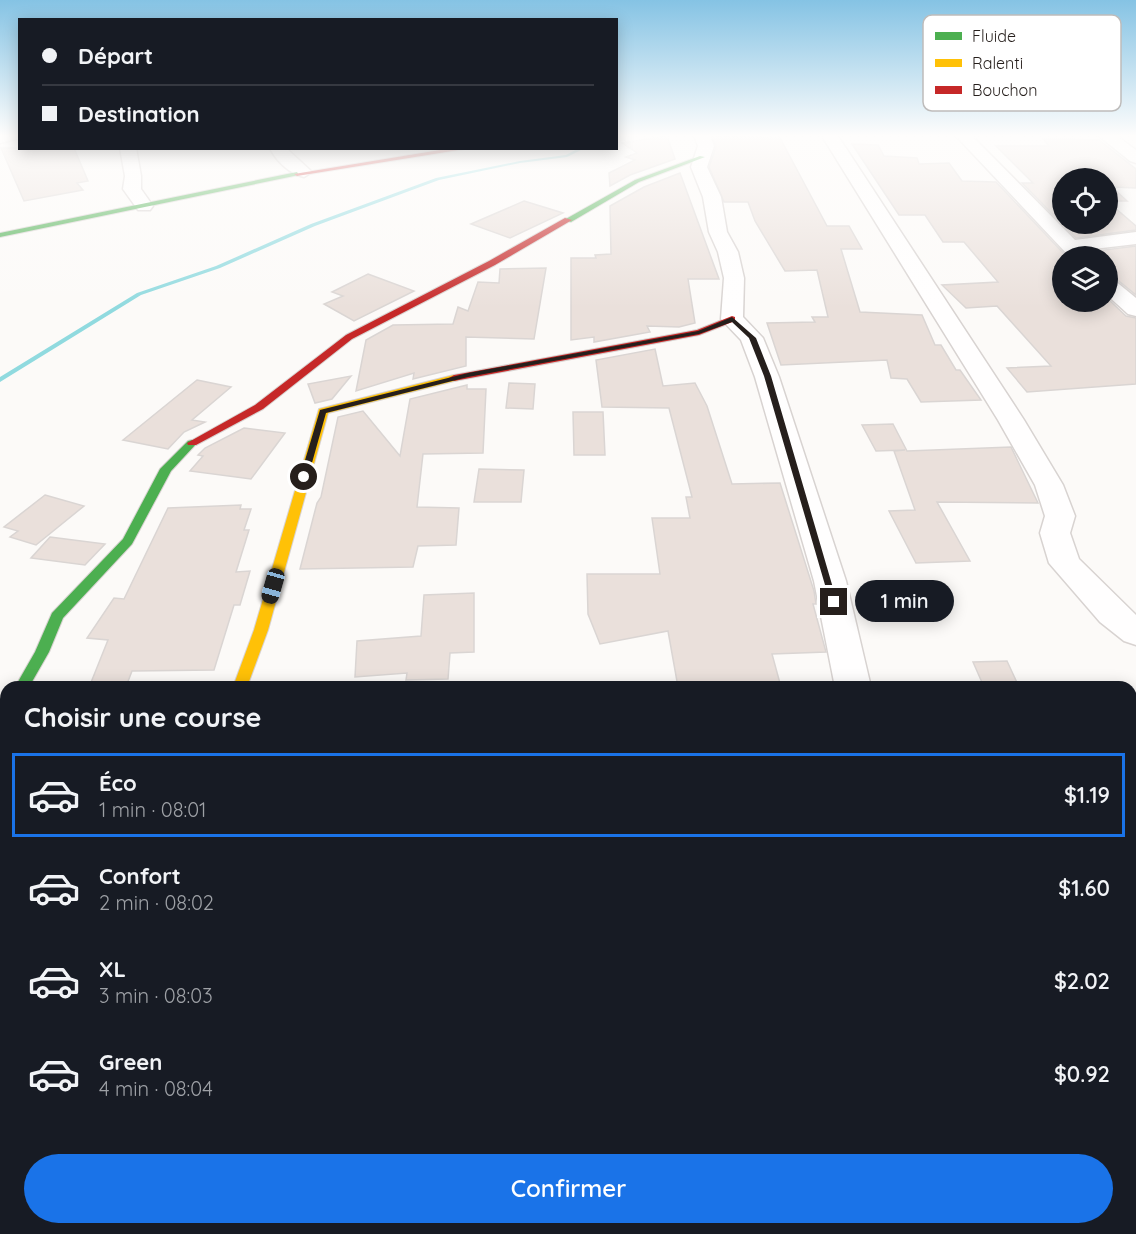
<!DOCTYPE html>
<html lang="fr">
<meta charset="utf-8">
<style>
:root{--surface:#171b24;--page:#242831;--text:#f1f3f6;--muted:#9ea1a6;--line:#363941;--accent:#1a73e8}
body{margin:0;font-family:Quicksand,sans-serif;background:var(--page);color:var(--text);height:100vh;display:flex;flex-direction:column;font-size:22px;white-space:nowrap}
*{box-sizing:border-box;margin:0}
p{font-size:20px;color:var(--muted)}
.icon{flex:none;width:33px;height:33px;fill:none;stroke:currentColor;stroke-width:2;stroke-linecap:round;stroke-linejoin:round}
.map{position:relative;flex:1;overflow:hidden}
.panel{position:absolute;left:0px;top:681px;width:1137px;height:554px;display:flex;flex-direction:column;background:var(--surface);border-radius:18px 18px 0 0;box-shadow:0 3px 15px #0003}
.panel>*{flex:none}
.top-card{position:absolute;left:18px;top:18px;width:600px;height:132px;border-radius:0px;box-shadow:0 3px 15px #0003;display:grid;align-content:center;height:132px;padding:0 24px;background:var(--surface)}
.buttons{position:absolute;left:1052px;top:168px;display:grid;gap:12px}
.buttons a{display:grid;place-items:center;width:66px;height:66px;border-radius:50%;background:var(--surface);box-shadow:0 3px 15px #0003;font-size:30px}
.end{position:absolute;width:27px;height:27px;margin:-14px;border:8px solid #261f1c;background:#fff;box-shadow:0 0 0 3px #fff}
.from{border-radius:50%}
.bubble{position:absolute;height:42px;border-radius:21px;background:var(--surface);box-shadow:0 3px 15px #0003;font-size:20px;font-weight:600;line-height:42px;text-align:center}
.car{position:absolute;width:18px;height:36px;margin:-18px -9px;border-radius:8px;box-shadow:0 0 4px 2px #0007;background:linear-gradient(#222 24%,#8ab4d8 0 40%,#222 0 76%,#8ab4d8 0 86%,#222 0)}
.top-card b{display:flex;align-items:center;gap:21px;height:57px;font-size:22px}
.top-card b+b{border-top:2px solid var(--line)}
.top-card i{width:15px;height:15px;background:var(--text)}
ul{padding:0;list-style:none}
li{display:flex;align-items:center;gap:18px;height:84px;margin:0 12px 9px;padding:0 12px;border:3px solid transparent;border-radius:0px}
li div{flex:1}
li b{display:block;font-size:22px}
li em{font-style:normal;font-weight:600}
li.active{border-color:var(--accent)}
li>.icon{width:54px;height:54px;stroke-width:1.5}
h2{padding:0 24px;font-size:27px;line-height:72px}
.button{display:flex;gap:12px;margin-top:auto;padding:12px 24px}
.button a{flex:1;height:69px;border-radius:36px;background:var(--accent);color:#fff;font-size:24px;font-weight:600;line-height:69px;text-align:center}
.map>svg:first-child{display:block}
</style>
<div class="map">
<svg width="1136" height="1234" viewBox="0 0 1136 1234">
<rect width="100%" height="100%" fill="#fcfaf8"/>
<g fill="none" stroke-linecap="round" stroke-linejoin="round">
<polygon fill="#90dadf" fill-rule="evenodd" points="579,148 585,148 567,157 520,163 439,180 315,226 220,268 141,295 0,382 0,377 137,293 216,266 311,224 436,178 520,161 566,155"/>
</g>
<g fill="#eae0db" stroke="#dad5d3" stroke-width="1.5" fill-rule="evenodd">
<polygon points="667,136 675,159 630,175 610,186 609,173 635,160 626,157 637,153 622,143"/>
<polygon points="712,136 780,138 827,226 849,226 862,249 841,249 860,312 922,315 935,345 941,345 956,370 960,370 981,400 921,402 907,379 891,378 887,360 781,365 767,323 815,322 812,317 828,317 817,270 785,271 755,221 748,202 724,202 709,167 716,147"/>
<path d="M1043,139L1099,140L1136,169V188L1112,187L1127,201H1107L1136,226V230L1076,238L1022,183H1033L996,146H1049ZM1062,178H1107V224H1062Z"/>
<polygon points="852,144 878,145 884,156 917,158 919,164 949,163 962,181 996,182 1066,256 1062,256 1062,302 1107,302 1107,298 1126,316 1136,318 1136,384 1027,392 1007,368 1051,366 997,306 966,308 942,285 998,282 964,242 943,242 925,215 899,215"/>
<polygon points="1,148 74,148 88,181 77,183 83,190 24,201"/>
<polygon points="680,173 719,279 688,279 695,323 679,327 647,326 650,332 594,342 594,337 571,340 571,258 596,258 595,255 611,254 610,206 644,187"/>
<polygon points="524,201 563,213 510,238 471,224"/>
<polygon points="1136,246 1136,295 1115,278 1107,276 1107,256 1092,256 1089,252"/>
<polygon points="546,268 534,339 466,337 466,366 413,379 414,373 356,391 366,340 393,325 453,324 458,307 468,311 478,282 499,283 500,269"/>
<polygon points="368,274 414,291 354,321 324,304 343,296 332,292"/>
<polygon points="655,349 663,386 695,383 707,406 732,484 780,483 814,591 816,604 813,604 826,652 772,654 781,687 678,687 668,631 600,644 588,614 587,574 660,574 652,518 690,518 686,497 692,497 669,408 602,407 596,360"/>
<polygon points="351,376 332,399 315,403 308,384"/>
<polygon points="197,380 231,387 192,420 205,422 184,432 168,449 123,440"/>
<polygon points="509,383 535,384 533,409 506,408"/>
<polygon points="467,385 467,389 486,389 483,453 423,454 417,507 459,508 456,545 418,546 413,567 300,569 317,503 321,497 338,417 363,411 400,456 410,399"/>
<polygon points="573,412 603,412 605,455 574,455"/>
<polygon points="893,424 907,451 1011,447 1038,503 937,502 970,561 916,563 889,511 915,510 894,451 905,450 876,451 862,425"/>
<polygon points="244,428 285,433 251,479 190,471 203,456 198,455 205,448"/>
<polygon points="479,469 524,470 521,502 474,502"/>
<polygon points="45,495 84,506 36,545 10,537 18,531 4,527"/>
<polygon points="241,505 240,509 251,509 244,530 249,530 236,572 250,571 240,605 234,605 214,670 132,671 127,684 90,685 108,640 87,638 114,598 124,599 168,508"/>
<polygon points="50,537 105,544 85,565 31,558"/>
<polygon points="474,593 474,652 450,653 448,679 406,680 407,673 355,677 357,641 421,636 424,595"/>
<polygon points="1007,661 1019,687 984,687 973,662"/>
</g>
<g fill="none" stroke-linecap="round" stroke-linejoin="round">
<g stroke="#d8d3d1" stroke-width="3">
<g id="street">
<polygon points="0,136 20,136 20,138 0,143"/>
<polygon points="694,136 710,136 714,146 707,167 721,197 727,232 738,252 744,278 743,317 763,338 779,377 846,581 871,687 835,687 814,581 755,377 741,340 721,319 724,278 718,252 709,232 703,197 691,167 698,146"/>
<polygon points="822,136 838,136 1024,420 1063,485 1075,516 1070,533 1079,559 1136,615 1136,645 1124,641 1100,622 1049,563 1040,533 1045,516 1035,485 998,420"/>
<polygon points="956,136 972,136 1075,240 1136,232 1136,244 1085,250 1090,256 1069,256"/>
<polygon points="1099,136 1117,136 1136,150 1136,163 1130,161"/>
<polygon points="120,148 136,148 141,176 141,189 153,206 150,210 138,210 123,189 125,176"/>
<path d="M270,148H286L312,172L304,177C290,174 276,161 270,148Z"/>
<polygon points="1107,278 1114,280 1136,298 1136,316 1128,314 1107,295"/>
<polygon points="6,701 6,738 0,740 0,703"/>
<rect x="0" y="856" width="6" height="38"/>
<rect x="1131" y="870" width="5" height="38"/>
<polygon points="36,1228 91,1228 90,1234 34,1234"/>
<polygon points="996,1228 1051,1228 1053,1234 997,1234"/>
</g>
</g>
<g stroke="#d8d3d1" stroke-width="2">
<g id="fast">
<polygon points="700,156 705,157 639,182 571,222 564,220 635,180"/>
<polygon points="297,172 299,175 0,237 0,233"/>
<polygon points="192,440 197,443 171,471 132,544 63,618 49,652 29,687 15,687 35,652 52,613 123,539 160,469 188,441"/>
</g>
</g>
<g stroke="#d8d3d1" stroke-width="2">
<polygon id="slow" points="454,375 459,378 458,380 328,413 268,630 247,687 233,687 254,630 319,409"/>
</g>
<g stroke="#d8d3d1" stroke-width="2">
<g id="jam">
<polygon points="452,148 471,148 297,176 294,174"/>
<polygon points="565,218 572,220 495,265 352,339 263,409 196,445 188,445 187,443 255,405 346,335 489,261"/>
<polygon points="732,316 735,317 735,321 699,335 454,381 449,378 454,375 697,330"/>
</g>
</g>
<use href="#street" fill="#fffefe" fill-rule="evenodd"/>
<use href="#fast" fill="#4caf50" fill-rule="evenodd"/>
<use href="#slow" fill="#ffc107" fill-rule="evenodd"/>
<use href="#jam" fill="#c62828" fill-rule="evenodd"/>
</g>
<linearGradient id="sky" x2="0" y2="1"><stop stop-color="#85c3e4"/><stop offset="0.44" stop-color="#fefdfc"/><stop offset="1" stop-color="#fefdfc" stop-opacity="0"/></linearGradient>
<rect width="1136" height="308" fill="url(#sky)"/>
<polygon fill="#261f1c" points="732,317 756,338 771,376 838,605 830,602 764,376 749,338 732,322 699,334 468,377 326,413 308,477 304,479 300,477 320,410 468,373 698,331"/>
<rect x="923" y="15" width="198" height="96" rx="9" fill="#fff" stroke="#bebcbb" stroke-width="1.5"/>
<rect x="935" y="32" width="27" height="8" fill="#4caf50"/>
<rect x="935" y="59" width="27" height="8" fill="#ffc107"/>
<rect x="935" y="86" width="27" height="8" fill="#c62828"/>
<g font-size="16" fill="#261f1c">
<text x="972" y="42">Fluide</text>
<text x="972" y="69">Ralenti</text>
<text x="972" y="96">Bouchon</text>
</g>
</svg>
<div class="buttons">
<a><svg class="icon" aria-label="locate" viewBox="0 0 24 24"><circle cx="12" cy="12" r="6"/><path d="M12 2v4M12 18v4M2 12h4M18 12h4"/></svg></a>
<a><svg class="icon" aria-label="layers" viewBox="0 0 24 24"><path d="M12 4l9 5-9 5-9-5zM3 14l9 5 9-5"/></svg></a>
</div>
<i class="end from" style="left:304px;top:477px"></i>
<i class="end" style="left:834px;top:602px"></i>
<div class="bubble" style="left:855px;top:580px;width:99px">1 min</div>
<i class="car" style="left:273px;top:586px;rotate:196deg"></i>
<div class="top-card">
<b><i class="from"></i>Départ</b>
<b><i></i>Destination</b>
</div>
<section class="panel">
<h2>Choisir une course</h2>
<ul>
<li class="active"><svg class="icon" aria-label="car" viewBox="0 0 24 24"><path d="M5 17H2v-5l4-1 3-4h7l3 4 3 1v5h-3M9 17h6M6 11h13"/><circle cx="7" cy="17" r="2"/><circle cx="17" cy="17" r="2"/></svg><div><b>Éco</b><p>1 min · 08:01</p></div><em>$1.19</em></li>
<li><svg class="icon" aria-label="car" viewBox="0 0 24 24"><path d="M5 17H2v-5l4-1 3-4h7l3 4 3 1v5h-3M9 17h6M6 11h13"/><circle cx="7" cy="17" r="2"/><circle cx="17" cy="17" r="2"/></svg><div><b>Confort</b><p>2 min · 08:02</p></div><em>$1.60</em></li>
<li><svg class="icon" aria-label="car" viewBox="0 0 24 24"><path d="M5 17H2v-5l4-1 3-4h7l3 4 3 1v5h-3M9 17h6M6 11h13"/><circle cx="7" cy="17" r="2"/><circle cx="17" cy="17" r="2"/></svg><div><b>XL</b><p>3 min · 08:03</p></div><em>$2.02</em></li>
<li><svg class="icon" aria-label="car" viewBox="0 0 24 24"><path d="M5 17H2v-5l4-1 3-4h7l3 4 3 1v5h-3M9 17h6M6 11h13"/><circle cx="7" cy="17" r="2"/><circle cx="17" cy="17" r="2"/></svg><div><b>Green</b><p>4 min · 08:04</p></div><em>$0.92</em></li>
</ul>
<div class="button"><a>Confirmer</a></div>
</section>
</div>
